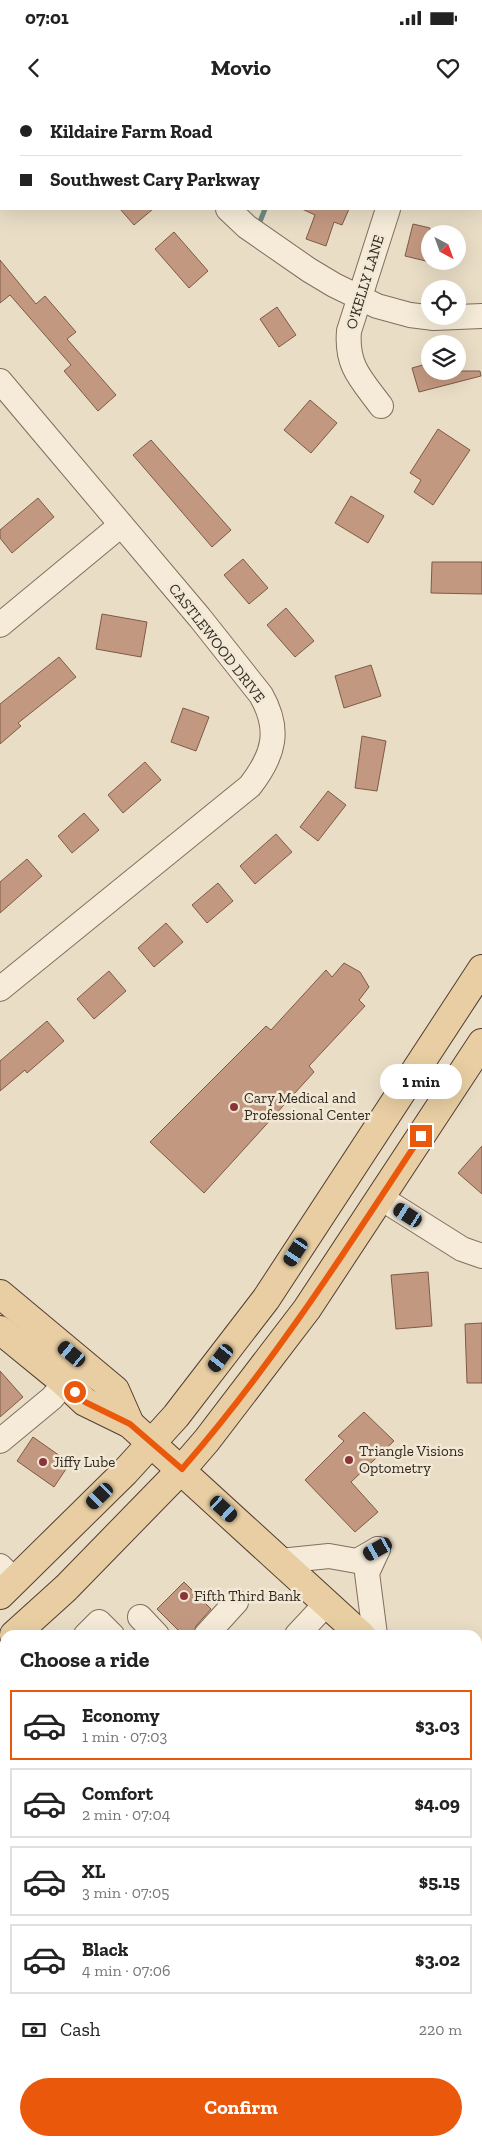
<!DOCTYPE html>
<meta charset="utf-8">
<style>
:root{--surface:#fff;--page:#f2f2f2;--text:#222;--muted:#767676;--line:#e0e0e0;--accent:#ea580c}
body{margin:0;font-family:"Zilla Slab",serif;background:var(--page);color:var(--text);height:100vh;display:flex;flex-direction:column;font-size:19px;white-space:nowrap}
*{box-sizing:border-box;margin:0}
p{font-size:16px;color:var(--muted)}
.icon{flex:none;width:28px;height:28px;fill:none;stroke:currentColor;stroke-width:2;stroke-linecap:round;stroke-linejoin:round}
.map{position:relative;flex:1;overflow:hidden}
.details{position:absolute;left:0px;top:1530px;width:482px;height:516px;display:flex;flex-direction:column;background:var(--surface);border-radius:15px 15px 0 0;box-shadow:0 5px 20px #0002}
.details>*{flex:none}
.guide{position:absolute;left:0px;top:0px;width:482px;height:110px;box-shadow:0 5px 20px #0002;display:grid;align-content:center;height:110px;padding:0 20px;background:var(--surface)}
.needle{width:32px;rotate:139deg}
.controls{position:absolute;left:421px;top:125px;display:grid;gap:10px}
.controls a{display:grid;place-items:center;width:45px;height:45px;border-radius:50%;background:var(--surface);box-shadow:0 5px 20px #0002;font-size:25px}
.end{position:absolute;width:22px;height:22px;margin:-11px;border:6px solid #ea580c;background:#fff;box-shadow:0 0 0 2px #fff}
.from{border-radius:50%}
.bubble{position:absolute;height:35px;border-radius:18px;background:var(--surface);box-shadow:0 5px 20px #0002;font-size:16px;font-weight:700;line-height:35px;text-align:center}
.car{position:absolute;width:15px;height:30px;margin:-15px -8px;border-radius:6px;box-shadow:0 0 4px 1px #0007;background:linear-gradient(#222 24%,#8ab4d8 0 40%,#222 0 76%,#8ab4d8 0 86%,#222 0)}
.guide b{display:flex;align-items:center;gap:18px;height:48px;font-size:19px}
.guide b+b{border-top:1px solid var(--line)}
.guide i{width:12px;height:12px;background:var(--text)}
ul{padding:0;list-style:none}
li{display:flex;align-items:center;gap:15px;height:70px;margin:0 10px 8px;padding:0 10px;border:2px solid var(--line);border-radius:0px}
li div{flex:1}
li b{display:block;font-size:19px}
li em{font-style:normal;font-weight:700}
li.on{border-color:var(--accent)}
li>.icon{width:45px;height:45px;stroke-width:1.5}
h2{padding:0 20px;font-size:22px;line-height:60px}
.pay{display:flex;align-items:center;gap:12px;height:55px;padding:0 20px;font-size:19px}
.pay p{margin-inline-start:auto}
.button{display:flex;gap:10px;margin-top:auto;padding:10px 20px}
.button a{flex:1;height:58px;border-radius:30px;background:var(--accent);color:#fff;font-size:20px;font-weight:700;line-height:58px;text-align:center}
.status{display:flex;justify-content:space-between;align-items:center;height:35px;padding:0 25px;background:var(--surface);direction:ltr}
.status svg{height:14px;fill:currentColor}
header{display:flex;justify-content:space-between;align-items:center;height:65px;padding:0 20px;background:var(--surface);font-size:22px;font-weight:700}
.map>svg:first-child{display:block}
</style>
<div class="status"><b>07:01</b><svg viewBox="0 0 49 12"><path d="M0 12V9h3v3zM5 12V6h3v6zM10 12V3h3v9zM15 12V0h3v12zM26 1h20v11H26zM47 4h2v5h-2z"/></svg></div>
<header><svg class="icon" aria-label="back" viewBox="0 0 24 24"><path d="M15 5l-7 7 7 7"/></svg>Movio<svg class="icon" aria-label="heart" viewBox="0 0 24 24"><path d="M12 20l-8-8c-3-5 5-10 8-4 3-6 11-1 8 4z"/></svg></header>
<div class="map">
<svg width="482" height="2046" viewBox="0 0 482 2046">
<rect width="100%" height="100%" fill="#e9ddc6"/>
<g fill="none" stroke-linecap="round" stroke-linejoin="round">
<g stroke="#6f8a82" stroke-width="5">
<polyline points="305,1 305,0"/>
<polyline points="259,124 265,109"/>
</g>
</g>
<g fill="#c39880" stroke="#7f5a46">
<polygon points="120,109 153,109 134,125"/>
<polygon points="302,109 349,109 342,125 334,122 326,146 306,139 315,115"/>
<polygon points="413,124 430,128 430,162 405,156"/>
<polygon points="174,132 208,171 189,188 155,149"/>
<polygon points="0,160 36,204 45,196 76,232 67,239 116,295 98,311 64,271 71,265 10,195 0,203"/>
<polygon points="277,207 296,235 279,247 260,219"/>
<polygon points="430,263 430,271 480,271 481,276 419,292 412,268"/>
<polygon points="310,300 337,323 311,353 284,330"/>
<polygon points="438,329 470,350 433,405 414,392 421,380 410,373"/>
<polygon points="151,340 231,430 212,447 133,355"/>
<polygon points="351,396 384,416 368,443 335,423"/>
<polygon points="38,398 54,417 12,453 0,438 0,430"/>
<polygon points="243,459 268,488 249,504 224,475"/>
<polygon points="432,462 482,462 482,494 431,493"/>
<polygon points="286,508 314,541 295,557 267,525"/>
<polygon points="102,514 147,522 141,557 96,549"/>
<polygon points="59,557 76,577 18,623 21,626 0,644 0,604"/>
<polygon points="371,565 381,596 344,608 335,576"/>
<polygon points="183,608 209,617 196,651 171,642"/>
<polygon points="362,636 386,641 377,691 355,688"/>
<polygon points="145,662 161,680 123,713 108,695"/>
<polygon points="328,691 346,705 318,741 300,727"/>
<polygon points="84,713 99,730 72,753 58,736"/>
<polygon points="276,734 292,752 255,784 240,766"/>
<polygon points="27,759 42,776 0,813 0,782"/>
<polygon points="218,783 233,801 207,823 192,805"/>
<polygon points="166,823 183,842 154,867 138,848"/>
<polygon points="344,863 360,872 369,887 359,900 365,906 309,966 314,972 204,1093 150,1042 266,926 271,930 326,870 332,877"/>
<polygon points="109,871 126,891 94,919 77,899"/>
<polygon points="47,921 64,941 27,973 25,970 0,991 0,961"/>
<polygon points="482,1046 482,1094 458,1073"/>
<polygon points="428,1172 432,1226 396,1229 391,1175"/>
<polygon points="482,1223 482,1283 467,1283 465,1224"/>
<polygon points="0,1271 23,1297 0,1317"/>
<polygon points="364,1312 394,1341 351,1382 378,1412 355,1432 305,1380 344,1341 338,1336"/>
<polygon points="33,1337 70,1363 54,1387 17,1361"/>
<polygon points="184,1482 211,1509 196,1526 193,1535 183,1535 157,1509"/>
</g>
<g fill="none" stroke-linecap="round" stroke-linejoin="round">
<g stroke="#826f5e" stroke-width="26">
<g id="minor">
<polyline points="134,0 135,1"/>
<polyline points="228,109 247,127 309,170 334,185 377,206 410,215 434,218 482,216"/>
<path d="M0,281L200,518L261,595C281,630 274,655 250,686L0,889"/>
<path d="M381,306C361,279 346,266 349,231L388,109"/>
<polyline points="0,525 121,425"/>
<polyline points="381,1098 462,1149 482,1156"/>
<polyline points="0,1341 52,1298 65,1283"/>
<polyline points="280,1461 329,1456 357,1461 378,1449"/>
<polyline points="0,1466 15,1481"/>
<polyline points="140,1517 157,1535"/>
<polyline points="86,1535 99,1522 112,1535"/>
<polyline points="206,1535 236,1502"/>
<polyline points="297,1535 326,1504"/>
<polyline points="375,1535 367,1473 378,1449"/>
<polyline points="0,1637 5,1632"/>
<polyline points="478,1819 482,1824"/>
<polyline points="478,1844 482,1849"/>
<polyline points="0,1915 5,1918"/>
<polyline points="0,1972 5,1974"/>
<polyline points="478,1983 482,1988"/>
<polyline points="141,2041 150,2046"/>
<polyline points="181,2046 184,2041"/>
<polyline points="299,2046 300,2041"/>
</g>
</g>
<g stroke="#513e31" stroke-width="30">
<g id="major">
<polyline points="0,1194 115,1290 130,1324"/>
<polyline points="0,1230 65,1283 85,1302 130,1324 361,1535"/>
<polyline points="0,1495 125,1372 176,1316 266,1199 482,869"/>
<polyline points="14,1535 66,1488 182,1369 207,1340 307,1209 482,943"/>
<polyline points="478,1648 482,1652"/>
</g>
</g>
<use href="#minor" stroke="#f5ebd8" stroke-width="24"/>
<use href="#major" stroke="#e8cea2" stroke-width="28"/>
</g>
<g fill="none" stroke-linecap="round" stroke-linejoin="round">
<path stroke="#ea580c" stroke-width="6" d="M75,1292L85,1302L130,1324L182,1369C272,1266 346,1150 421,1036"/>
</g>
<g fill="#8b353a" stroke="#f1e8d5" stroke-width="2">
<circle cx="234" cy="1007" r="5"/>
<circle cx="349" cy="1360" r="5"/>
<circle cx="43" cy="1362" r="5"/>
<circle cx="184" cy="1496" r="5"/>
</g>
<g text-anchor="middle" stroke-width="5" stroke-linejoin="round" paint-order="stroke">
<g font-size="15" fill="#342920" stroke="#f1e8d5">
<text transform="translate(365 182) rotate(-73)" y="5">O'KELLY LANE</text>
<text transform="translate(217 543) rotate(52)" y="5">CASTLEWOOD DRIVE</text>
</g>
<g font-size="15" fill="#342920" stroke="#f1e8d5" text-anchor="start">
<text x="244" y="1003">Cary Medical and<tspan x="244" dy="17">Professional Center</tspan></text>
<text x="359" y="1356">Triangle Visions<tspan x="359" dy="17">Optometry</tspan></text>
<text x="53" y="1367">Jiffy Lube</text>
<text x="194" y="1501">Fifth Third Bank</text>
</g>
</g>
</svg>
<div class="controls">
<a><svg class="needle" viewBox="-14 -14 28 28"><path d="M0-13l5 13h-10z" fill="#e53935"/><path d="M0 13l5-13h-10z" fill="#767676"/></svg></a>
<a><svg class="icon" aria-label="locate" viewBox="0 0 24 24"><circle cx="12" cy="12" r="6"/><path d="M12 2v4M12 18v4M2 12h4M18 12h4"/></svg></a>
<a><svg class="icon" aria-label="layers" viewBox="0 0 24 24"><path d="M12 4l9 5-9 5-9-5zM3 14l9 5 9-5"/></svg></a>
</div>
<i class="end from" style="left:75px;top:1292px"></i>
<i class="end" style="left:421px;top:1036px"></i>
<div class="bubble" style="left:380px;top:964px;width:82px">1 min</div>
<i class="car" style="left:408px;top:1115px;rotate:302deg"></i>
<i class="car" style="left:296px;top:1152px;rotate:213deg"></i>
<i class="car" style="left:72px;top:1254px;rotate:310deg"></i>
<i class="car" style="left:221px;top:1258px;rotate:217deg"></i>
<i class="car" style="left:100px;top:1396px;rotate:226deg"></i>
<i class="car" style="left:224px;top:1409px;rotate:132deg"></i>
<i class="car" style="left:378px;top:1449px;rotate:241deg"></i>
<div class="guide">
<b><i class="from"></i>Kildaire Farm Road</b>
<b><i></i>Southwest Cary Parkway</b>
</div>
<section class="details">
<h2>Choose a ride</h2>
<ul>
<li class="on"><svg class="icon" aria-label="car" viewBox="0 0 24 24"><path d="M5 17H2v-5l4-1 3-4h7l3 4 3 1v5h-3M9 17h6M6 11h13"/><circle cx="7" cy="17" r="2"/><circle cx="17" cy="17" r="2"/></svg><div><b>Economy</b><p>1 min · 07:03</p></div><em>$3.03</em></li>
<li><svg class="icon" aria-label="car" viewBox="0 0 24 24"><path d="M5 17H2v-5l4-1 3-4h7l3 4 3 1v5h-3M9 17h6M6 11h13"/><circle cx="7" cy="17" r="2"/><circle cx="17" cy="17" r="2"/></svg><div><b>Comfort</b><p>2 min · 07:04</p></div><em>$4.09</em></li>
<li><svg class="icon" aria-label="car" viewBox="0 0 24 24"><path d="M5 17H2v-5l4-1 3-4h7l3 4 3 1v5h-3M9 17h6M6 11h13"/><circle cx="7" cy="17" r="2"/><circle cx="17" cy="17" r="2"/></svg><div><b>XL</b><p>3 min · 07:05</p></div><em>$5.15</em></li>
<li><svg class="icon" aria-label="car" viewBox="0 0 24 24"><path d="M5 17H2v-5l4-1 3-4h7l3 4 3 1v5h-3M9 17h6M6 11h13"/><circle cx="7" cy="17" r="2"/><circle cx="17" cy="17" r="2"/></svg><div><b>Black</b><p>4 min · 07:06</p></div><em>$3.02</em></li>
</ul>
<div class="pay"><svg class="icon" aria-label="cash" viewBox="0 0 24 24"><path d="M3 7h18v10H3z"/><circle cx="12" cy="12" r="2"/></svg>Cash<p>220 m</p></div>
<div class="button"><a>Confirm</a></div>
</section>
</div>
